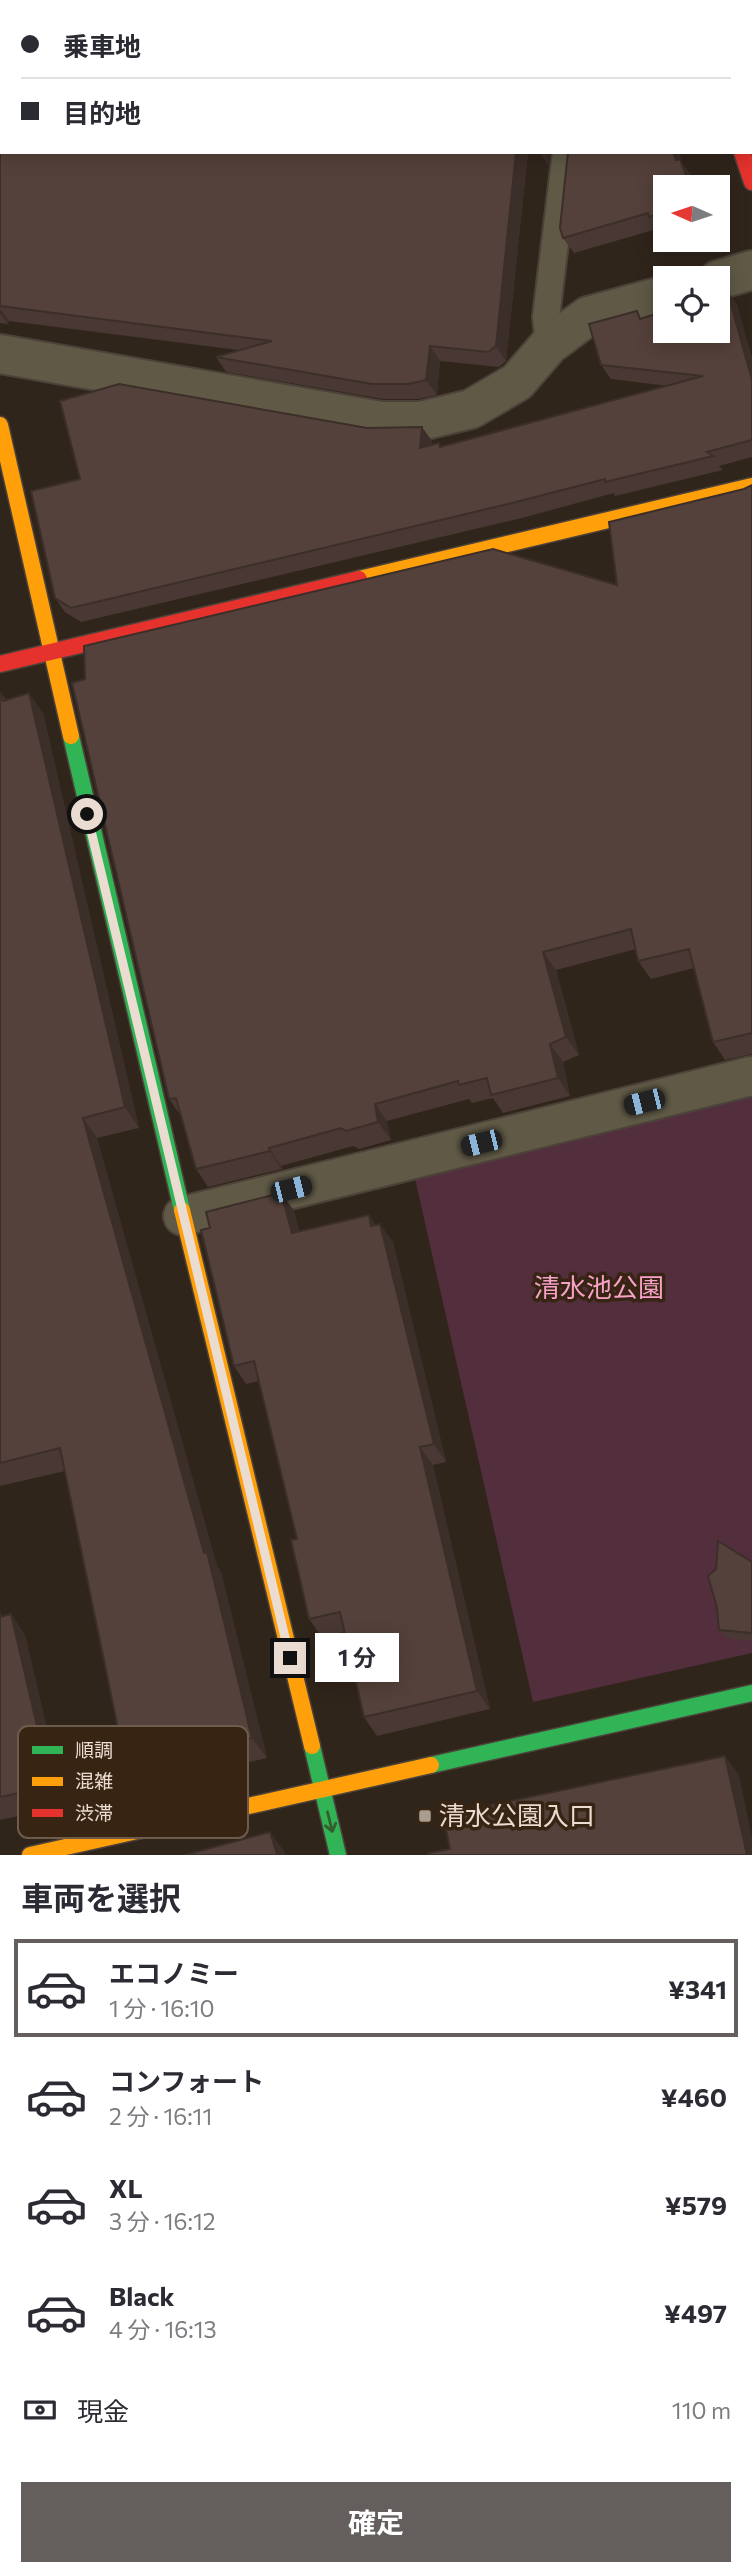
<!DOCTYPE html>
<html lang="ja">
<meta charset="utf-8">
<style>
:root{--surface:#fff;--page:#f7f7f7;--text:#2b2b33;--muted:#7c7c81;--line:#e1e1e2;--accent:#645e5d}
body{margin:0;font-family:Commissioner,"Noto Sans JP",sans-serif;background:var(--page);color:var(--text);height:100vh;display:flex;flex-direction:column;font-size:26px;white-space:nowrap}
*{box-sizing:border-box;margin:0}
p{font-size:23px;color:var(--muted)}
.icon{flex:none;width:38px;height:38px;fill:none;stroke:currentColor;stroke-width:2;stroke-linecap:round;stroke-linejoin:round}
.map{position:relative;height:1855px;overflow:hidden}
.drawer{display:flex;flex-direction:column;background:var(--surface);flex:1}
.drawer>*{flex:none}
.hud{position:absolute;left:0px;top:0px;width:752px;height:154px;box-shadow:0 4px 18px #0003;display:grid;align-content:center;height:154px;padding:0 21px;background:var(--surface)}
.needle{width:46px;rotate:273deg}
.controls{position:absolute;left:653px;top:175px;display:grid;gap:14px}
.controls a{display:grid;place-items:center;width:77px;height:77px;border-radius:0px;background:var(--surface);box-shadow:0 4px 18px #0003;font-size:35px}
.end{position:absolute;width:32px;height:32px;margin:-16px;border:9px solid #eadcd1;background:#111;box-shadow:0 0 0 4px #111}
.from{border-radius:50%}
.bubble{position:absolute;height:49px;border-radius:0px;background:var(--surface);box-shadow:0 4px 18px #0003;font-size:23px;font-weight:700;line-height:49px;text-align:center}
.car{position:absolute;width:21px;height:42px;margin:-21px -10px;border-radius:9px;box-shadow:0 0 5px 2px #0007;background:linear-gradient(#222 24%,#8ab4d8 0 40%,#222 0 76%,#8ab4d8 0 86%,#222 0)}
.hud b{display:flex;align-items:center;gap:24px;height:66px;font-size:26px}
.hud b+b{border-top:2px solid var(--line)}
.hud i{width:18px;height:18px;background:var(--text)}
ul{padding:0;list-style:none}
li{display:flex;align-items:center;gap:21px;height:98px;margin:0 14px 10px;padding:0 7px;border:4px solid transparent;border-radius:0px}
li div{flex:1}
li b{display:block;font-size:26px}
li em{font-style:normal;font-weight:700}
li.on{border-color:var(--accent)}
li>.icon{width:63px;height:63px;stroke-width:1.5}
h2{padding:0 21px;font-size:32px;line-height:84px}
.pay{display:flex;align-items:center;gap:18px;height:77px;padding:0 21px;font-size:26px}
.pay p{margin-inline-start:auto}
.action{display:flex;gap:14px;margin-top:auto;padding:14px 21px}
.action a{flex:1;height:80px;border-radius:0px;background:var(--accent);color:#fff;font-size:28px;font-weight:700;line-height:80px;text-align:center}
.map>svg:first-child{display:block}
</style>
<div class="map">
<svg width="752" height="1855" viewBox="0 0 752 1855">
<rect width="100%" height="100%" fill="#30251b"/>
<polygon fill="#532e3d" points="752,1087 752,1653 533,1702 414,1174"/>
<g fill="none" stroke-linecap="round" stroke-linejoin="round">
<g stroke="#4c423a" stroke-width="30">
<polyline id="lane" points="549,345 546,317 566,152"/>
</g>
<g stroke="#4c423a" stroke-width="42">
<g id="street">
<polyline points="718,280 752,270"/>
<polyline points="0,354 381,421 421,421 471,409 517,382 549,345 588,316 665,295"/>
<polyline points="183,1216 752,1076"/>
</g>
</g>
<g stroke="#4c423a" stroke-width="19">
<g id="fast">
<polyline points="690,0 690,2"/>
<polyline points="71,736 182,1210"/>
<polyline points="312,1746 338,1855"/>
<polyline points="431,1765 752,1693"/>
</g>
</g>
<g stroke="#4c423a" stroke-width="19">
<g id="slow">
<polyline points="0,425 71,736"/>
<polyline points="359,579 752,486"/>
<polyline points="182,1210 312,1746"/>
<polyline points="30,1855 431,1765"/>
</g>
</g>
<g stroke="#4c423a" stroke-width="19">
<g id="jam">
<polyline points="742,152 752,182"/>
<polyline points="0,664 359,579"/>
</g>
</g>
<use href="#lane" stroke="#5f5946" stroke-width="26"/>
<use href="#street" stroke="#5f5946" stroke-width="38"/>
<use href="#fast" stroke="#30b455" stroke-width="16"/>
<use href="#slow" stroke="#ff9f0a" stroke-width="16"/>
<use href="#jam" stroke="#e5322d" stroke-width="16"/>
</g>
<g fill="#493833">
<polygon points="0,0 100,0 100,1 528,152 506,361 499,367 440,361 437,395 418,399 383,399 226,372 216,357 238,350 9,321 8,324 0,323"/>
<polygon points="682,163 690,174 695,187 665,187 665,230 660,232 657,229 574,253 563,238"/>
<polygon points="727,290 737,305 752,359 752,457 719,466 723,470 615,496 614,493 522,518 81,622 65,612 55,598 432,441 431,445 441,446 668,386 611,379 601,365 643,318"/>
<polygon points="752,485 752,1054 725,1060 713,1042 694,968 651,979 638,961 636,949 556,970 579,1055 563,1062 570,1096 503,1113 493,1098 472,1103 469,1099 387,1121 391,1140 359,1149 353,1146 281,1166 282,1169 208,1187 196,1169 181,1116 169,1099 617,585 744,489"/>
<polygon points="0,692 6,700 43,713 139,1128 97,1138 217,1566 221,1572 267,1758 140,1787 126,1767 65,1471 0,1486"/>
<polygon points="281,1193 294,1211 299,1231 375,1225 393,1242 446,1462 433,1465 490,1709 377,1736 364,1717 345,1632 322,1637 309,1619 297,1539 259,1381 246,1384 234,1366 210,1228"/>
<polygon points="752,1562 752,1641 726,1638 719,1630"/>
<polygon points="0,1610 1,1617 11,1614 25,1635 65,1806 0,1820"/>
</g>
<g fill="#3c2e29">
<polygon points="516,152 528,152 506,361 496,346"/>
<polygon points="539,152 550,152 548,166"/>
<polygon points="673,152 679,152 682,163 690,174 695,187 690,187 676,160"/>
<polygon points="727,290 737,305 752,359 752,380"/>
<polygon points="0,309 9,321 8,324 0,313"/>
<polygon points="430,346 440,361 437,395 426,380"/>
<polygon points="422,427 432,441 430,463 420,448"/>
<polygon points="29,693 43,713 139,1128 125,1107"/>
<polygon points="543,952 556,970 579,1055 566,1037"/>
<polygon points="550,1044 563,1062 570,1096 558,1078"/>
<polygon points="375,1104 387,1121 391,1140 378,1122"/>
<polygon points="83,1118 97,1138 217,1566 221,1572 267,1758 252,1738 204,1553"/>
<polygon points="269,1148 281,1166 282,1169 270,1151"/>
<polygon points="281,1193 294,1211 305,1251 292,1233"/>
<polygon points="369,1215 381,1233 371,1226"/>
<polygon points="380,1224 393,1242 446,1462 434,1444"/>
<polygon points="420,1447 433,1465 490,1709 477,1691"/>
<polygon points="11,1614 25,1635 65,1806 51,1786"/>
<polygon points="725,1756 739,1775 752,1837 752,1855 747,1855"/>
<polygon points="270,1832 284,1851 285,1855 278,1855"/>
</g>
<g fill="#55413b" stroke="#3c2e29" stroke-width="2">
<polygon points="0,0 96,0 102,2 2,2 2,152 516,152 496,346 488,352 430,346 426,380 408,384 372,384 216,357 272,341 0,306"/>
<polygon points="110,0 411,0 417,2 107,2"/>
<polygon points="425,0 581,0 587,2 422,2"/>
<polygon points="598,0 631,0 632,2 593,2"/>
<polygon points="731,0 752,0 752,60 751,56 751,2 732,2"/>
<polygon points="568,152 673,152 676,160 680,159 690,187 665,187 665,211 649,217 648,213 563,238 560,228"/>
<polygon points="727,290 752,380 752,440 707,452 713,456 605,482 605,479 512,503 71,608 55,598 31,491 80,479 60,401 119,384 367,428 422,427 420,448 439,443 440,447 703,376 601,365 589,324 637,311 640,319 665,311 665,331 718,331 718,293"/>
<polygon points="752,485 752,1033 713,1042 689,949 638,961 631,929 543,952 566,1037 550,1044 558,1078 491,1095 487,1078 459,1085 458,1081 375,1104 378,1122 346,1131 341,1128 269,1148 270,1151 196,1169 176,1098 169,1099 72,683 85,679 84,646 493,549 617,585 609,522 744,489"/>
<polygon points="0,692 3,701 29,693 125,1107 83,1118 204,1553 207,1552 252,1738 126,1767 60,1448 0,1463"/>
<polygon points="281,1193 292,1233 369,1215 371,1226 380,1224 434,1444 420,1447 477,1691 364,1717 340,1612 309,1619 291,1540 297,1539 254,1361 234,1366 201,1230 210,1228 206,1212"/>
<polygon points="718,1541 752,1562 752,1633 719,1630 717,1608 708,1576 716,1569"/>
<polygon points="11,1614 51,1786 0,1797 0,1617"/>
<polygon points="725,1756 747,1855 429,1855 429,1853 450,1849 443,1815"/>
<polygon points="270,1832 277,1854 281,1855 185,1855"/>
</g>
<defs><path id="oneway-shaft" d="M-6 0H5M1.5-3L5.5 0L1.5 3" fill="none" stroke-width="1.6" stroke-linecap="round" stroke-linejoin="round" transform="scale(1.75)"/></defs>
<use stroke="#355e2d" href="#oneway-shaft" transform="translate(330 1822) rotate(76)"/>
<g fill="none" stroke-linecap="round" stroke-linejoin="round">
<polyline stroke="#eadcd1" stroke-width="9" points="87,814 290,1658"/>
</g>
<rect fill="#a99c91" stroke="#382413" stroke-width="2.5" x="418" y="1809" width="14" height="14" rx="3.5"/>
<g text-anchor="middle" stroke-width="7" stroke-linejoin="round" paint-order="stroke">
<g font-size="26" fill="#f6a1c8" stroke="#382413">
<text x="599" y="1297">清水池公園</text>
</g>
<g font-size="26" fill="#eadcd1" stroke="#382413" text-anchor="start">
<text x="439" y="1825">清水公園入口</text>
</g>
</g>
<rect x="18" y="1726" width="230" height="112" rx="10" fill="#382413" stroke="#6d5b4c" stroke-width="2"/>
<rect x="32" y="1746" width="31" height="8" fill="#30b455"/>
<rect x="32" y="1777" width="31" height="9" fill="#ff9f0a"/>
<rect x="32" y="1809" width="31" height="8" fill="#e5322d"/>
<g font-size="19" fill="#eadcd1">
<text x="75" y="1757">順調</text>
<text x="75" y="1788">混雑</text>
<text x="75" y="1820">渋滞</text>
</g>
</svg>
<div class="controls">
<a><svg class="needle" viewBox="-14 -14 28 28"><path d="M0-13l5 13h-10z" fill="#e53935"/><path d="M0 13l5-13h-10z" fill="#7c7c81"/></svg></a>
<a><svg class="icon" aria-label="locate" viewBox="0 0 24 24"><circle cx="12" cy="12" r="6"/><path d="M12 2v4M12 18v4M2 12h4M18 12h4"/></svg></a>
</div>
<i class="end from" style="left:87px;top:814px"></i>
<i class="end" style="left:290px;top:1658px"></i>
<div class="bubble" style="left:315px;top:1633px;width:84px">1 分</div>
<i class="car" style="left:644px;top:1102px;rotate:256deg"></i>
<i class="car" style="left:481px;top:1143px;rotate:256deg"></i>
<i class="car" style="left:291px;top:1189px;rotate:76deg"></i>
<div class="hud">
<b><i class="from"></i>乗車地</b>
<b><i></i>目的地</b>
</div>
</div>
<section class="drawer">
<h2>車両を選択</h2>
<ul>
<li class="on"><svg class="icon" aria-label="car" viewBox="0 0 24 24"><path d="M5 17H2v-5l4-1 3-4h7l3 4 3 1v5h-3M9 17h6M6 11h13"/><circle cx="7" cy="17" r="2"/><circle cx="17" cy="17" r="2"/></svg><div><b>エコノミー</b><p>1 分 · 16:10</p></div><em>¥341</em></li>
<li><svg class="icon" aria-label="car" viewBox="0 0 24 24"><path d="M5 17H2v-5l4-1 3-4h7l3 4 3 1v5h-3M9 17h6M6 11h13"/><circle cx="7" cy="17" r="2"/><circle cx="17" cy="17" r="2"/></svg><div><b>コンフォート</b><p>2 分 · 16:11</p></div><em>¥460</em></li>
<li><svg class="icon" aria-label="car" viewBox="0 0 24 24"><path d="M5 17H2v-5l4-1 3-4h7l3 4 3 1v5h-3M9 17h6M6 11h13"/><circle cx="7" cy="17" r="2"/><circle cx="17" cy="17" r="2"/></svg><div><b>XL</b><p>3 分 · 16:12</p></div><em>¥579</em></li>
<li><svg class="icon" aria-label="car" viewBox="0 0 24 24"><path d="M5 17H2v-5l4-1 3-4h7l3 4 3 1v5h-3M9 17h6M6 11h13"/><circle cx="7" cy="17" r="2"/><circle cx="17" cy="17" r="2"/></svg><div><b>Black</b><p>4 分 · 16:13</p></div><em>¥497</em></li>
</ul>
<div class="pay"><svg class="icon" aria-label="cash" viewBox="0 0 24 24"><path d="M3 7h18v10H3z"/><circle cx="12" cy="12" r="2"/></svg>現金<p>110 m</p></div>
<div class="action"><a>確定</a></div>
</section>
